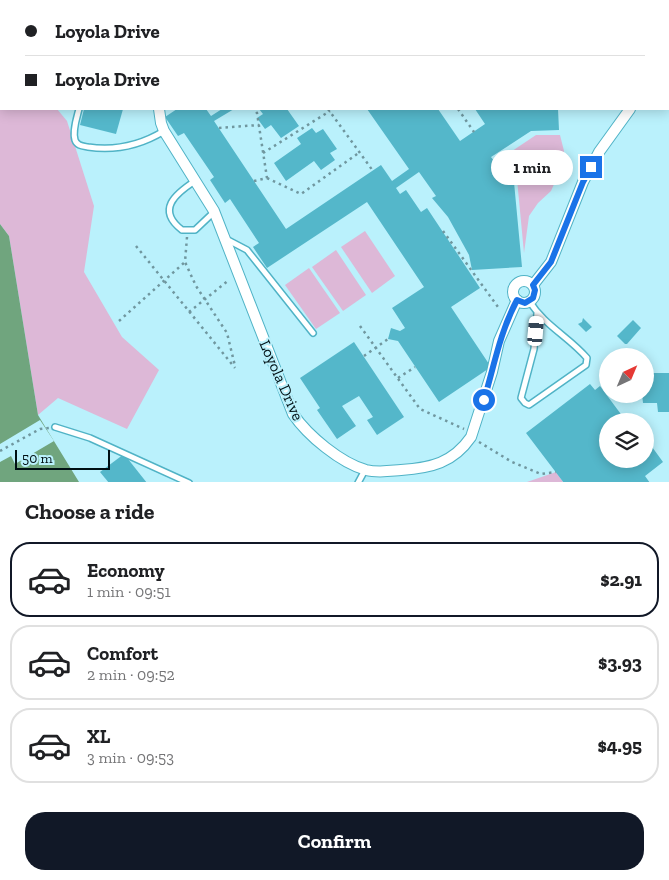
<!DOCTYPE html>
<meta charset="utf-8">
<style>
:root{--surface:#fff;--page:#f2f2f2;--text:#202124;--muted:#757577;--line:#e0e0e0;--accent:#111827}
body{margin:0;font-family:"Zilla Slab",serif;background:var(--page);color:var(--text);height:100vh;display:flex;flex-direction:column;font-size:19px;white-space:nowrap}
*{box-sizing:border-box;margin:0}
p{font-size:16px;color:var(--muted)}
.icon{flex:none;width:28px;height:28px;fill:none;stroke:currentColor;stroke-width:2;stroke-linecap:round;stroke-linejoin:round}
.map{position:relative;height:482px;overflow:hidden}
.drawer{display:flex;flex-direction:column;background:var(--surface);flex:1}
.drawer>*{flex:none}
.guide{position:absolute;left:0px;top:0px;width:670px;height:110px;box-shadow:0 2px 12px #0003;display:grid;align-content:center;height:110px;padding:0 25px;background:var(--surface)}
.needle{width:32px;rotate:44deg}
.fabs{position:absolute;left:599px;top:348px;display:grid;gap:10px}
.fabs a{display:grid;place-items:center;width:55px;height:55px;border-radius:50%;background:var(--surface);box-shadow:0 2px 12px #0003;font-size:25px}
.scale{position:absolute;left:15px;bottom:12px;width:95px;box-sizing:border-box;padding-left:5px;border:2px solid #001014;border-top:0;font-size:14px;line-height:18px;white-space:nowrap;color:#001014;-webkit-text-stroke:4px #baf1fc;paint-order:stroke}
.end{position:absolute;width:22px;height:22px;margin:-11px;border:6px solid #1a73e8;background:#fff;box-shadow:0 0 0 2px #fff}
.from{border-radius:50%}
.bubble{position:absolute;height:35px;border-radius:18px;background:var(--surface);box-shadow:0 2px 12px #0003;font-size:16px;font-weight:700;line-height:35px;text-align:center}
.car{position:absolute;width:15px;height:30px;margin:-15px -8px;border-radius:6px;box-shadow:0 0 4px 1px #0007;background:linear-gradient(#fff 24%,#345 0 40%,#fff 0 76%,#345 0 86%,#fff 0)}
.guide b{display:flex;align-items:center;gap:18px;height:48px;font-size:19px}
.guide b+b{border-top:1px solid var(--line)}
.guide i{width:12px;height:12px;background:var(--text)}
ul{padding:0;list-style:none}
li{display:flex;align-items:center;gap:15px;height:75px;margin:0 10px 8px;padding:0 15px;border:2px solid var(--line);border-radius:20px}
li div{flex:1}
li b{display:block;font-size:19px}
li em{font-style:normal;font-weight:700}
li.active{border-color:var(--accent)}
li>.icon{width:45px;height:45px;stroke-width:1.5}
h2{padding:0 25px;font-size:22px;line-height:60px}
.action{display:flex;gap:10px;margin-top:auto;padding:10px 25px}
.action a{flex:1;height:58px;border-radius:20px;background:var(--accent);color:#fff;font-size:20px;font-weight:700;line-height:58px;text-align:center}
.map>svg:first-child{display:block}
</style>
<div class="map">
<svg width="669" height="483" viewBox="0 0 669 483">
<rect width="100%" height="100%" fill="#baf1fc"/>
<g fill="#ddb8d7">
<polygon points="0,77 1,109 57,109 67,121 94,206 84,272 122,337 159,370 127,429 58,398 38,415 9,236 0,224"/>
<polygon points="536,135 560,135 564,151 559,173 551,191 538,203 529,216 524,253 515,158 503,157"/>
<polygon points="365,231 395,276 372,293 341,247"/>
<polygon points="336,250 366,295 343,311 312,267"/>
<polygon points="309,268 340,313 316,329 285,285"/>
<polygon points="556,472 563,482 527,482"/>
</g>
<polygon fill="#70a57e" points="0,224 9,236 38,415 79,482 0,482"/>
<polygon fill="#baf1fc" points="40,420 54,441 15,464 11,456 0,462 0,444"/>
<g fill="#54b7ca">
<polygon points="84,109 123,109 116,134 80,125"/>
<polygon points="177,109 206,109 211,116 222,109 234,109 214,121 286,229 381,165 392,181 409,169 367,109 438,109 460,141 485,124 475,109 558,109 559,130 531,131 491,157 494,161 512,161 522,267 472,270 469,255 448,217 432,198 436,196 419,172 396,188 400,194 406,190 421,212 427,208 480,288 451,307 491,367 439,402 398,341 388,339 391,328 400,331 405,328 392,308 424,287 367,202 267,268 253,247 259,243 230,199 225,203 210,180 214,177 184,133 178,136 165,117"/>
<polygon points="259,109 287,109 299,126 281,138 271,125 265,129 257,118 263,114"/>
<polygon points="312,128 316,133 323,129 337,149 330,153 335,160 321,170 314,161 286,181 274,163 301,144 297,138"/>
<polygon points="583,318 592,327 586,332 578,324 582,322"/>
<polygon points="633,320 641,328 627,344 625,344 617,336"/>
<polygon points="354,342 404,417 377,435 367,420 373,417 359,396 342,406 356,426 337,439 317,410 320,408 300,378"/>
<polygon points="645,373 669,373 669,412 658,412 657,403 643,403 642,394 645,394"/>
<polygon points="590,384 595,390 600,386 626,421 608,421 608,459 645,459 645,442 647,440 663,462 645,476 650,483 564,483 526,433"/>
<polygon points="124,454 147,483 109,483 100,472"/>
</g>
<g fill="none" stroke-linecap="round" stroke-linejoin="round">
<g stroke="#50b3c6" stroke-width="8">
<g id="lane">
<polyline points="62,1 62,0"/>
<polyline points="289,1 290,0"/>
<path d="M79,109C77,117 72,131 75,140C77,146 83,146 88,147C115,151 141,145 164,131"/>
<path d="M195,181C175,194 156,210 182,230H195L214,212"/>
<polyline points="226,239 247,250 313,333"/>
<path d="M530,302C544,325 569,337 587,358L586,365L529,405L525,403L521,398L534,349L537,313"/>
<polyline points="55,427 90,438 189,483"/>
<polyline points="358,483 365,470"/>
</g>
</g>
<g stroke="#50b3c6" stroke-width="12">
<g id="street">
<polyline points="275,1 277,0"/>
<polyline points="669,67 669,66"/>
<path d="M159,109L161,123L164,131L214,211L293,414C308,436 341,463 366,470C378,473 389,471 401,470C431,468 453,463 471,437L492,372L499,341L517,300"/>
<circle cx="524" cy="292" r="11"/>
<polyline points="533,285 551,262 583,182 599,152 630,109"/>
</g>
</g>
<g stroke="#70979f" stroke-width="2.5" stroke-dasharray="2.5 4" stroke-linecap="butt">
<polyline points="457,0 458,1"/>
<polyline points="328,109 373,171"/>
<polyline points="458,109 474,132"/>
<polyline points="219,128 259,125"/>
<polyline points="263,153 330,111"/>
<polyline points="267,178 301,194 360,152"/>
<polyline points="254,181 267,178 257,113 254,109"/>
<polyline points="443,231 498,307 497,310"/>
<polyline points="187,237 185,262 196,286 227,333 235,366"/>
<polyline points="136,246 235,368"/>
<polyline points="189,312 229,280"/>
<polyline points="119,321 185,262"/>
<polyline points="360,326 420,409 464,429"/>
<polyline points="364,356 388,339"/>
<polyline points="398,378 415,367"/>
<polyline points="479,442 512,462 541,474 556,472"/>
<polyline points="0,451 40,429 49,428"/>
</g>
<use href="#lane" stroke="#fff" stroke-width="5"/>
<use href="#street" stroke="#fff" stroke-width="10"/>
</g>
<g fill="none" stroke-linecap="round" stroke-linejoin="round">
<path stroke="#1a73e8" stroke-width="6" d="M484,400C494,366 500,332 517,300L525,303L533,298L535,290L533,285L551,262L583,182L591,167"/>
</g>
<g text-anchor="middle" stroke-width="4" stroke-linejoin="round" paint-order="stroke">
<g font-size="16" fill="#001014" stroke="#baf1fc">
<text transform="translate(282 380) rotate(66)" y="6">Loyola Drive</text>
</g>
</g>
</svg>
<div class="fabs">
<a><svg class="needle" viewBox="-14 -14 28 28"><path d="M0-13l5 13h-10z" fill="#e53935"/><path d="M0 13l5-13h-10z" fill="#757577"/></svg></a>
<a><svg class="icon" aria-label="layers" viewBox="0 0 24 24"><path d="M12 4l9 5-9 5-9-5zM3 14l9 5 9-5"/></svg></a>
</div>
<div class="scale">50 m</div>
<i class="end from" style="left:484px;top:400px"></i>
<i class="end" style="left:591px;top:167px"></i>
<div class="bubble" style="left:491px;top:150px;width:82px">1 min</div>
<i class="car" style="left:536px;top:331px;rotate:5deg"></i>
<div class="guide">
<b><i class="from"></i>Loyola Drive</b>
<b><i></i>Loyola Drive</b>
</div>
</div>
<section class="drawer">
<h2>Choose a ride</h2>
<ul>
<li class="active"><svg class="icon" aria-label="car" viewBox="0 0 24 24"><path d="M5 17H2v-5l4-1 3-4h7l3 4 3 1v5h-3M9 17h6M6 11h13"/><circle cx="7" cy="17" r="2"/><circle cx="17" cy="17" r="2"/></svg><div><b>Economy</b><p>1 min · 09:51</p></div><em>$2.91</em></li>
<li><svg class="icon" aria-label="car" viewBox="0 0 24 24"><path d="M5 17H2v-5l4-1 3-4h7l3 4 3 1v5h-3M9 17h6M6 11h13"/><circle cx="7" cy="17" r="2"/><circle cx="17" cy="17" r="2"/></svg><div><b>Comfort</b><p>2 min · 09:52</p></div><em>$3.93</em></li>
<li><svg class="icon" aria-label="car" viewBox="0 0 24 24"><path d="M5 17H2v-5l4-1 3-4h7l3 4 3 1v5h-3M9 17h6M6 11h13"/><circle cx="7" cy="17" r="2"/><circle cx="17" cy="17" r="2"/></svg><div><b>XL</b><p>3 min · 09:53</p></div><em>$4.95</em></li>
</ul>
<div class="action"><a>Confirm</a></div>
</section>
